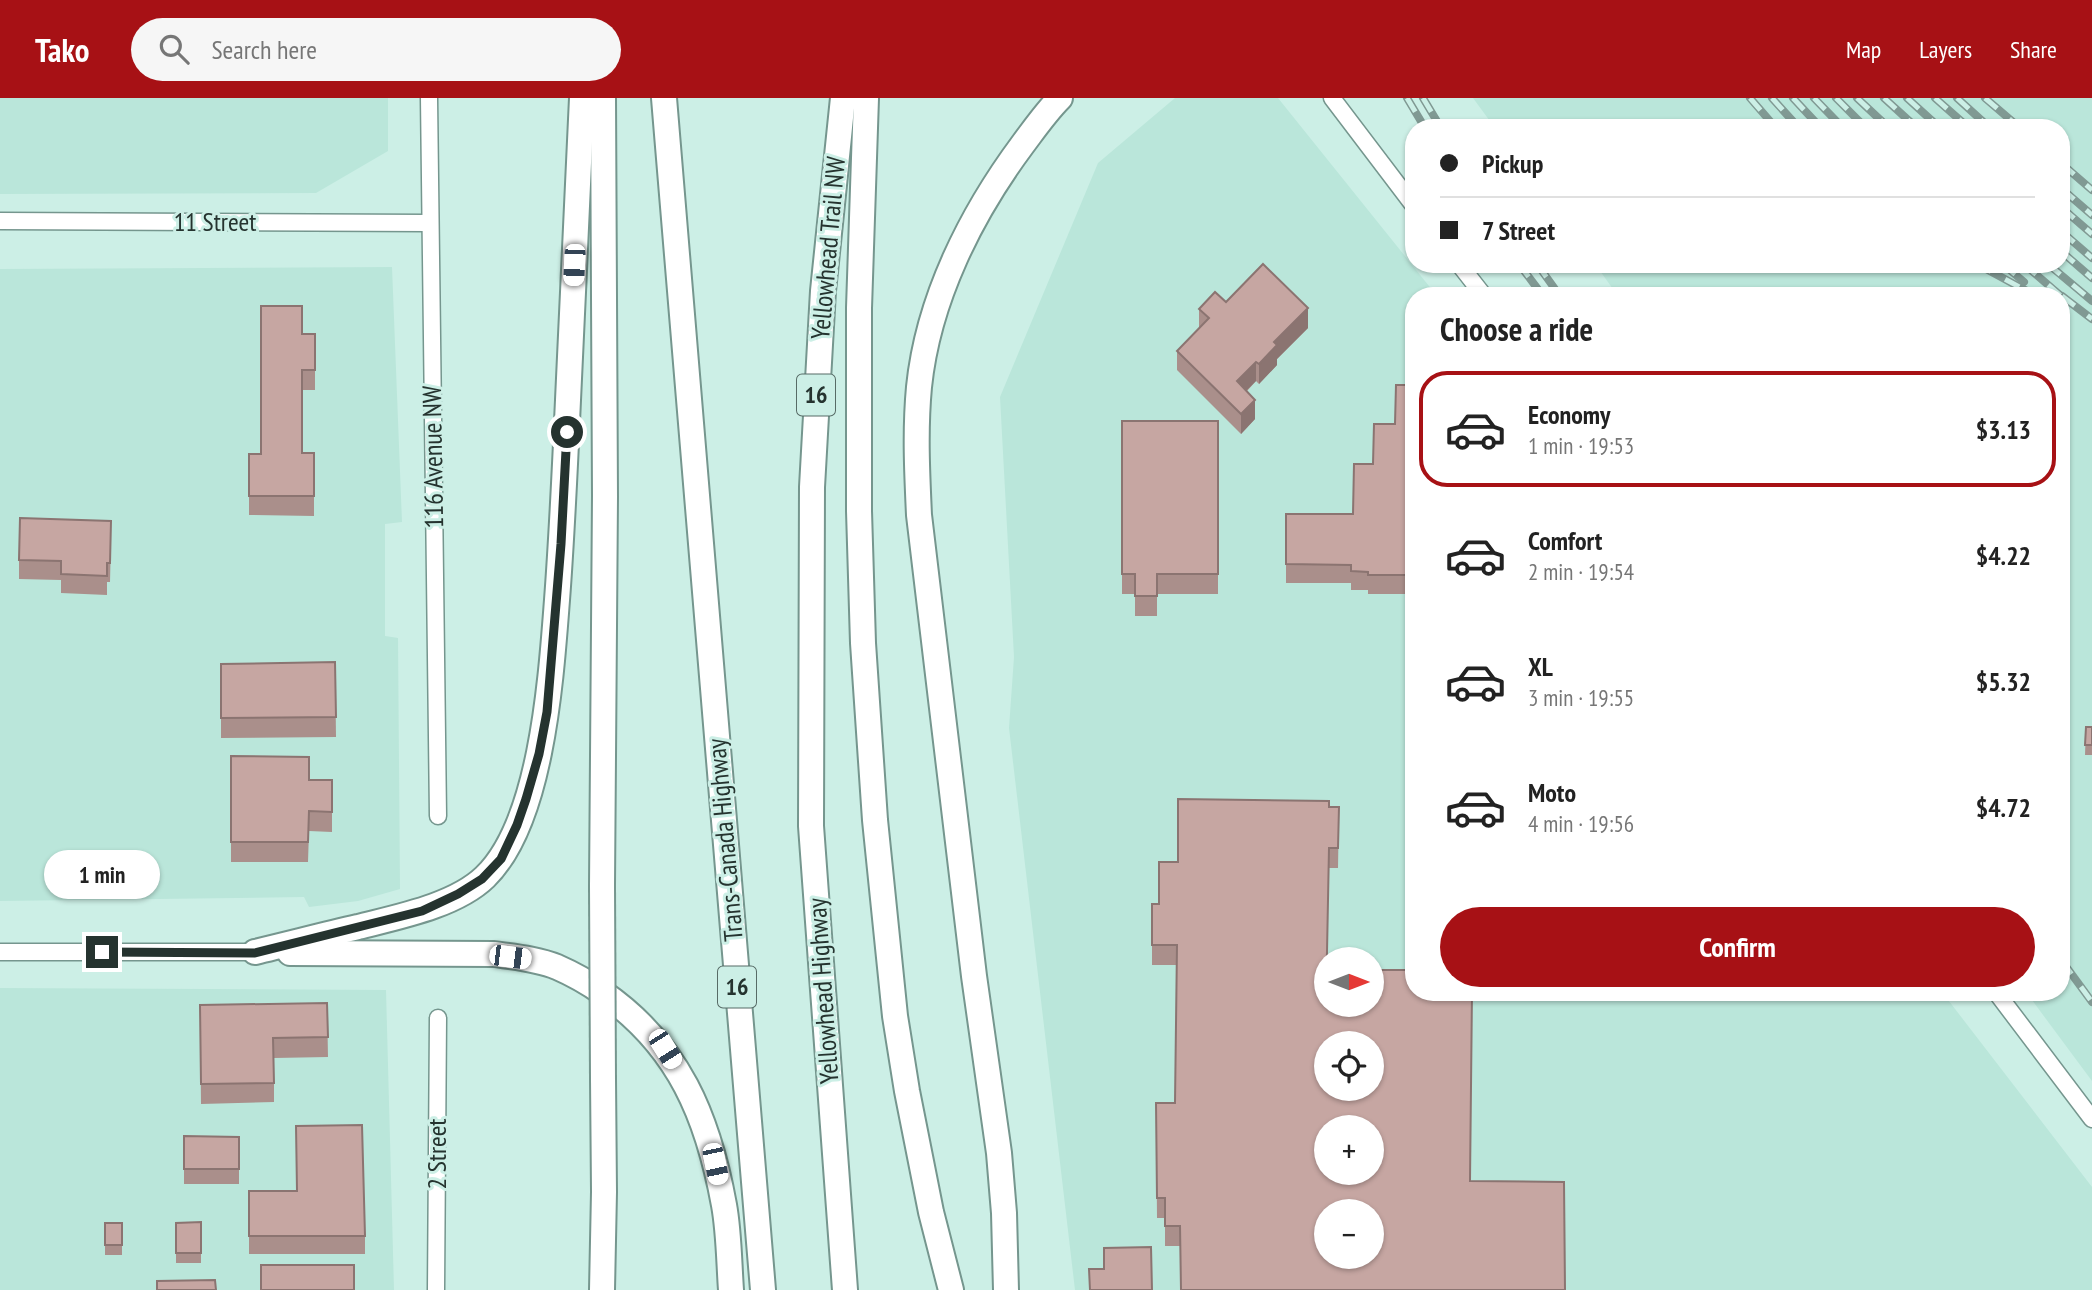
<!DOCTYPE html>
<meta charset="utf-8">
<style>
:root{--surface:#fff;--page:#f6f6f6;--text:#222;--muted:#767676;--line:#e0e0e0;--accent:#a71115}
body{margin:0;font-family:"PT Sans Narrow",sans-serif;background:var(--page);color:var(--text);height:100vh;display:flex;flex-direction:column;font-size:26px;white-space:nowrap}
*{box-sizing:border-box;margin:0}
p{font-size:23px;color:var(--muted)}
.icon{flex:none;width:38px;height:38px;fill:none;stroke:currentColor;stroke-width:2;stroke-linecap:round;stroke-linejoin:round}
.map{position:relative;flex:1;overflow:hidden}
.drawer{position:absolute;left:1405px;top:189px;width:665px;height:714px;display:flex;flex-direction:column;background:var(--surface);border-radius:28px;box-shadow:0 2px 5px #0004}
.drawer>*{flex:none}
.hud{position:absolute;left:1405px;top:21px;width:665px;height:154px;border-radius:28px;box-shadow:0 2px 5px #0004;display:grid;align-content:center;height:154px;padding:0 35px;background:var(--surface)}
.needle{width:46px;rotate:90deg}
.tools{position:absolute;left:1314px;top:849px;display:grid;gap:14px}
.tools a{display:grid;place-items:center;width:70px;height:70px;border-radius:50%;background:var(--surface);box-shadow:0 2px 5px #0004;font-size:35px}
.end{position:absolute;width:32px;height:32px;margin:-16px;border:9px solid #25332f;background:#fff;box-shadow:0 0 0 4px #fff}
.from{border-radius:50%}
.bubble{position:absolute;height:49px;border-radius:24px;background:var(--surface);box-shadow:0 2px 5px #0004;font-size:23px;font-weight:800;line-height:49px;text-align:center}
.car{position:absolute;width:21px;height:42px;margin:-21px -10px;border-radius:9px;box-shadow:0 0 5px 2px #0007;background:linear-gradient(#fff 24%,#345 0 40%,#fff 0 76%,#345 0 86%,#fff 0)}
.hud b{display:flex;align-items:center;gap:24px;height:66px;font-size:26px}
.hud b+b{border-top:2px solid var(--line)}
.hud i{width:18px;height:18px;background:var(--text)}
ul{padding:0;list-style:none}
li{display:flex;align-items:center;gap:21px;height:116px;margin:0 14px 10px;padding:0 21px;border:4px solid transparent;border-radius:28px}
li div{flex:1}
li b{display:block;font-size:26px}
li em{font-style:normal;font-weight:800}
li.current{border-color:var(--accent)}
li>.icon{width:63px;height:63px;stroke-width:1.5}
h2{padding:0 35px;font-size:32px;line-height:84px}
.cta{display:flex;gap:14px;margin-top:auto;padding:14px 35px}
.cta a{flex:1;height:80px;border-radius:42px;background:var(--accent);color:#fff;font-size:28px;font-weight:800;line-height:80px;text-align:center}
header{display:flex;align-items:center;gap:42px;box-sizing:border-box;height:98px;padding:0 35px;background:var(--accent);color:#fff}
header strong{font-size:33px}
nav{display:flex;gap:38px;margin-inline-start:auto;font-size:24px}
.search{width:490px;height:63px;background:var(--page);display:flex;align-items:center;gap:18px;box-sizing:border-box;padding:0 24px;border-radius:38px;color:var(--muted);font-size:26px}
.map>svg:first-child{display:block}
</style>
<header>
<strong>Tako</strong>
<div class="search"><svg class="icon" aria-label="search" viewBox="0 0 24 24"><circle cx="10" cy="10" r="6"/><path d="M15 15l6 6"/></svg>Search here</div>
<nav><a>Map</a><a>Layers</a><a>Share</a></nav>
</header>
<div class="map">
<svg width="2092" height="1192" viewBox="0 0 2092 1192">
<rect width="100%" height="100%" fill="#ccefe6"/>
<g fill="#bae6da" fill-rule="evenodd">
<polygon points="0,0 388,0 388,53 316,95 0,96"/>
<path d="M1175,0H1278L1437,198H1414V894H1942L2092,1089V1192H1075L1009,630L1014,559L1000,299L1098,65ZM1326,861H1372V906H1326ZM1326,945H1372V990H1326ZM1326,1029H1372V1074H1326ZM1326,1113H1372V1158H1326Z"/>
<polygon points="1473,0 2092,0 2092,983 2026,894 2062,894 2062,198 1618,198 1595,166 2062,166 2062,30 1495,30"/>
<polygon points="392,169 402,424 385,426 385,538 398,540 400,791 358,803 309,809 304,799 0,803 0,171"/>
<polygon points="0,890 386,892 394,1192 0,1192"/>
</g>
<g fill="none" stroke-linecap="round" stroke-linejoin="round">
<g stroke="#75968e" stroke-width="19">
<g id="minor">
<polyline points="429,0 438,718"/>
<polyline points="1332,0 1414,108"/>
<polyline points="0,123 429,125"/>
<polyline points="1459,166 1484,198"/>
<polyline points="0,854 255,854"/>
<polyline points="1996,894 2092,1021"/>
<polyline points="436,1192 438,920"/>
</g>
</g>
<g stroke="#75968e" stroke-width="28">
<g id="highway">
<polyline points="664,0 763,1192"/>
<polyline points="843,0 823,193 812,389 811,728 845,1192"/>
<polyline points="866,0 859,210 859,413 863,545 875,722 895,918 907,993 931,1114 951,1192"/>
<polyline points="602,788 605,398 603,0"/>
<path d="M255,854C289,846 323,837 358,829C397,819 455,808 485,779C542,724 551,580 557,502C562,436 565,369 568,302C573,201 577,101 582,0"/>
<path d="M290,855L494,856C515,859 537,861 557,869C573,876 589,885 603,895C679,948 708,1019 724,1107C729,1134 729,1164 731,1192"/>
<polyline points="602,1192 604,1094 603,981"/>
<path d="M1006,1192L1004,1115L999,1055L974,878L919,417C917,374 915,332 919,289C928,201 971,116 1023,46C1035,30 1046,14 1060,0"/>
</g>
</g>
<use href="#minor" stroke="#fff" stroke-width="16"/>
<use href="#highway" stroke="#fff" stroke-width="24"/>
<g stroke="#809993" stroke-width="8">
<g id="rail">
<polyline points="1407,0 1425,30"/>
<polyline points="1423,0 1441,30"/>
<polyline points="1750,0 1776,30"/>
<polyline points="1772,0 1799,30"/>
<polyline points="1793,0 1821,30"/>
<polyline points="1814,0 1843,30"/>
<polyline points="1836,0 1866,30"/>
<polyline points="1857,0 1889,30"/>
<polyline points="1884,0 1917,30"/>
<polyline points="1907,0 1940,30"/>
<polyline points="1935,0 1969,30"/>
<polyline points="1957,0 1990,30"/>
<polyline points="1985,0 2020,30"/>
<polyline points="2062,66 2092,92"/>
<polyline points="2062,91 2092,117"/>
<polyline points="2062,110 2092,136"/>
<polyline points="2062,134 2092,160"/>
<polyline points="2062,154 2092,180"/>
<polyline points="1519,166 1543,198"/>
<polyline points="1537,166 1560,198"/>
<polyline points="1977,166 2036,198"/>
<polyline points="2003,166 2024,184"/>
<polyline points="2024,166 2061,198"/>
<polyline points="2048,166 2092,203"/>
<polyline points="2062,198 2092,221"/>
<polyline points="2062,863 2092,904"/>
</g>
</g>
<use href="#rail" stroke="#ccefe6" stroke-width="5" stroke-dasharray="16" stroke-linecap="butt"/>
<g stroke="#75968e" stroke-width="28" stroke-linecap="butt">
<polyline id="highway-bridge" points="602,788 603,981"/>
</g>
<use href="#highway-bridge" stroke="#fff" stroke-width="24"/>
</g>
<g fill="#aa8f8b">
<polygon points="1226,204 1308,230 1277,261 1277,267 1259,286 1256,283 1247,293 1255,321 1241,336 1177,272 1177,253 1199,230 1199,211"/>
<polygon points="315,236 315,292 302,292 302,355 314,355 314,418 249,417 249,356 261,356"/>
<polygon points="1414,287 1414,514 1413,514 1413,496 1368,496 1368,492 1351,492 1351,485 1286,485 1286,416 1353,416 1373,366 1395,326"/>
<polygon points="1122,323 1218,323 1218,496 1157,496 1157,518 1135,518 1135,496 1122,496"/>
<polygon points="111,442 110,484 107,484 107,497 61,495 61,482 19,481 19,462"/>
<polygon points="335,564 336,639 221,640 221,566"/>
<polygon points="2086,629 2092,629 2092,657 2085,657"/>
<polygon points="231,658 309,682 332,682 332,734 309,733 308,764 231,764"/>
<polygon points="1329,709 1339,709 1338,770 1329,770 1180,1148 1165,1148 1165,1120 1157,1120 1156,1005 1175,1005 1177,867 1152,867 1152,806 1159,806 1178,764"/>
<polygon points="327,905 328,959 274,960 274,1004 201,1006 200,907"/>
<polygon points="184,1038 239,1039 239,1086 184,1086"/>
<polygon points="249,1093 365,1138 365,1156 249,1156"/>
<polygon points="201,1124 201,1165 176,1165 176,1125"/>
<rect x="105" y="1125" width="17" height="32"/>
</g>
<g fill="#8b7471">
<polygon points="1308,210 1308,230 1277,261 1277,267 1259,286 1259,266 1274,244"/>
<polygon points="1256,264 1256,283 1237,302 1237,283"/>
<polygon points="1255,302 1255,321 1241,336 1241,316"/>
</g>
<g fill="#c6a6a2" stroke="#8b7471" stroke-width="2" fill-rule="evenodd">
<polygon points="1263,166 1308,210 1274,244 1277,247 1259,266 1256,264 1237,283 1255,302 1241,316 1177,253 1209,220 1199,211 1215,194 1226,204"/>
<polygon points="261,208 302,208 302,236 315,236 315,272 302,272 302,355 314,355 314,398 249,398 249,356 261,356"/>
<polygon points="1396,287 1414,287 1414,495 1413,495 1413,477 1368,477 1368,474 1351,473 1351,467 1286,466 1286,416 1353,416 1354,366 1373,366 1374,326 1395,326"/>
<polygon points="1122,323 1218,323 1218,476 1157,476 1157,498 1135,498 1135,476 1122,476"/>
<polygon points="20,420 111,423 110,465 107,465 107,478 61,476 61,463 19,462"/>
<polygon points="335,564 336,619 221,620 221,566"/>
<polygon points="2086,629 2092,629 2092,647 2085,647"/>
<polygon points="231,658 309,659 309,682 332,682 332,714 309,713 308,744 231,744"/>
<path d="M1178,701L1329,703V709H1339L1338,750H1329L1326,906H1372V872H1414V894H1472L1470,1083L1564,1084L1565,1192H1181L1180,1128H1165V1100H1157L1156,1005H1175L1177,847H1152V806H1159V764H1178ZM1326,945H1372V990H1326ZM1326,1029H1372V1074H1326ZM1326,1113H1372V1158H1326Z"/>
<polygon points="327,905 328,939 273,940 274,985 201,986 200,907"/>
<polygon points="362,1027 365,1138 249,1138 249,1093 297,1093 296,1028"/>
<polygon points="184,1038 239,1039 239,1071 184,1071"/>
<polygon points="201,1124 201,1155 176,1155 176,1125"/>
<rect x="105" y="1125" width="17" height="22"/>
<polygon points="1151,1149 1152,1192 1090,1192 1089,1171 1104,1171 1104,1150"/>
<rect x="261" y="1167" width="93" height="25"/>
<polygon points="215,1182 216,1192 157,1192 157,1183"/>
</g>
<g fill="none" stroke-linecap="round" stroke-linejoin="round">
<polyline stroke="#25332f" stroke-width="9" points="102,854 255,855 422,813 458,796 482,781 501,761 517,727 526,701 539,656 547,614 561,446 567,334"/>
</g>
<g text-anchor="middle" stroke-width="6" stroke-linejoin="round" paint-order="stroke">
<g fill="#ccefe6" stroke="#576b66" stroke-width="2">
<rect x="797" y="276.5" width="38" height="41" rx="5"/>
<rect x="718" y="868.5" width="38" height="41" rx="5"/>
</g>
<g font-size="24" font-weight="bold" fill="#25332f">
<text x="816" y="305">16</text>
<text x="737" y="897">16</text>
</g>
<g font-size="26" fill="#25332f" stroke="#ccefe6">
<text x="215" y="133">11 Street</text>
<text transform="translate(828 150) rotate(-85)" y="9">Yellowhead Trail NW</text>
<text transform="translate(433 359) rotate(-91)" y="9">116 Avenue NW</text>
<text transform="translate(725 742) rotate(-95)" y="9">Trans-Canada Highway</text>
<text transform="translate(823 893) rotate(-94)" y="9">Yellowhead Highway</text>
<text transform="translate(437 1056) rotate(-90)" y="9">2 Street</text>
</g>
</g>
</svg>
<div class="tools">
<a><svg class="needle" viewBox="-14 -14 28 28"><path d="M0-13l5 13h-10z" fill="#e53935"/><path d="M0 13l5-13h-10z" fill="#767676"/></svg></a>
<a><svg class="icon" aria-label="locate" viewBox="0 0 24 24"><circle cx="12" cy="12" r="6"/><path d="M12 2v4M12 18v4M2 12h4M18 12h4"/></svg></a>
<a>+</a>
<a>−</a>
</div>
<i class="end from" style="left:567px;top:334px"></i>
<i class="end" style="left:102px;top:854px"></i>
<div class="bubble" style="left:44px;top:752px;width:116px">1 min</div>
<i class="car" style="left:574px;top:167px;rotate:183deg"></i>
<i class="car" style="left:510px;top:859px;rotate:97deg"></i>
<i class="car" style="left:665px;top:951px;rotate:148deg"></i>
<i class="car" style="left:715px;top:1066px;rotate:168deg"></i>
<div class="hud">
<b><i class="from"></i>Pickup</b>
<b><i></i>7 Street</b>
</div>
<section class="drawer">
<h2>Choose a ride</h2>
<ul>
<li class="current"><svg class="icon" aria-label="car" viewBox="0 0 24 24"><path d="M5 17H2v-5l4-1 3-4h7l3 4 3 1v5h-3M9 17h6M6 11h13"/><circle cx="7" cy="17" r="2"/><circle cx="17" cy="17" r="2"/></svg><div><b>Economy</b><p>1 min · 19:53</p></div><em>$3.13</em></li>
<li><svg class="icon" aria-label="car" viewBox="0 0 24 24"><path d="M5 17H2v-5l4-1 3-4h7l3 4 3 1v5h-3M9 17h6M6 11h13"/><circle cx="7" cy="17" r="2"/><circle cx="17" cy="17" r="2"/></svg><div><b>Comfort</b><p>2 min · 19:54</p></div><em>$4.22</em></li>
<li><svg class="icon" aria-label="car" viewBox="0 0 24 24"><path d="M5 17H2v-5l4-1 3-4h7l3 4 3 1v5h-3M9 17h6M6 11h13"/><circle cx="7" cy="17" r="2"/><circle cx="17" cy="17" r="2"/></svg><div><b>XL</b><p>3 min · 19:55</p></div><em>$5.32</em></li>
<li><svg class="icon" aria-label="car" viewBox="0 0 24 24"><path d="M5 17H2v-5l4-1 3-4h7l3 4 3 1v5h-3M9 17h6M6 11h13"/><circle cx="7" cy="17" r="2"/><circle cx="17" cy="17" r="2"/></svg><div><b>Moto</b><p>4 min · 19:56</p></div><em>$4.72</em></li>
</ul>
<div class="cta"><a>Confirm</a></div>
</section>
</div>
